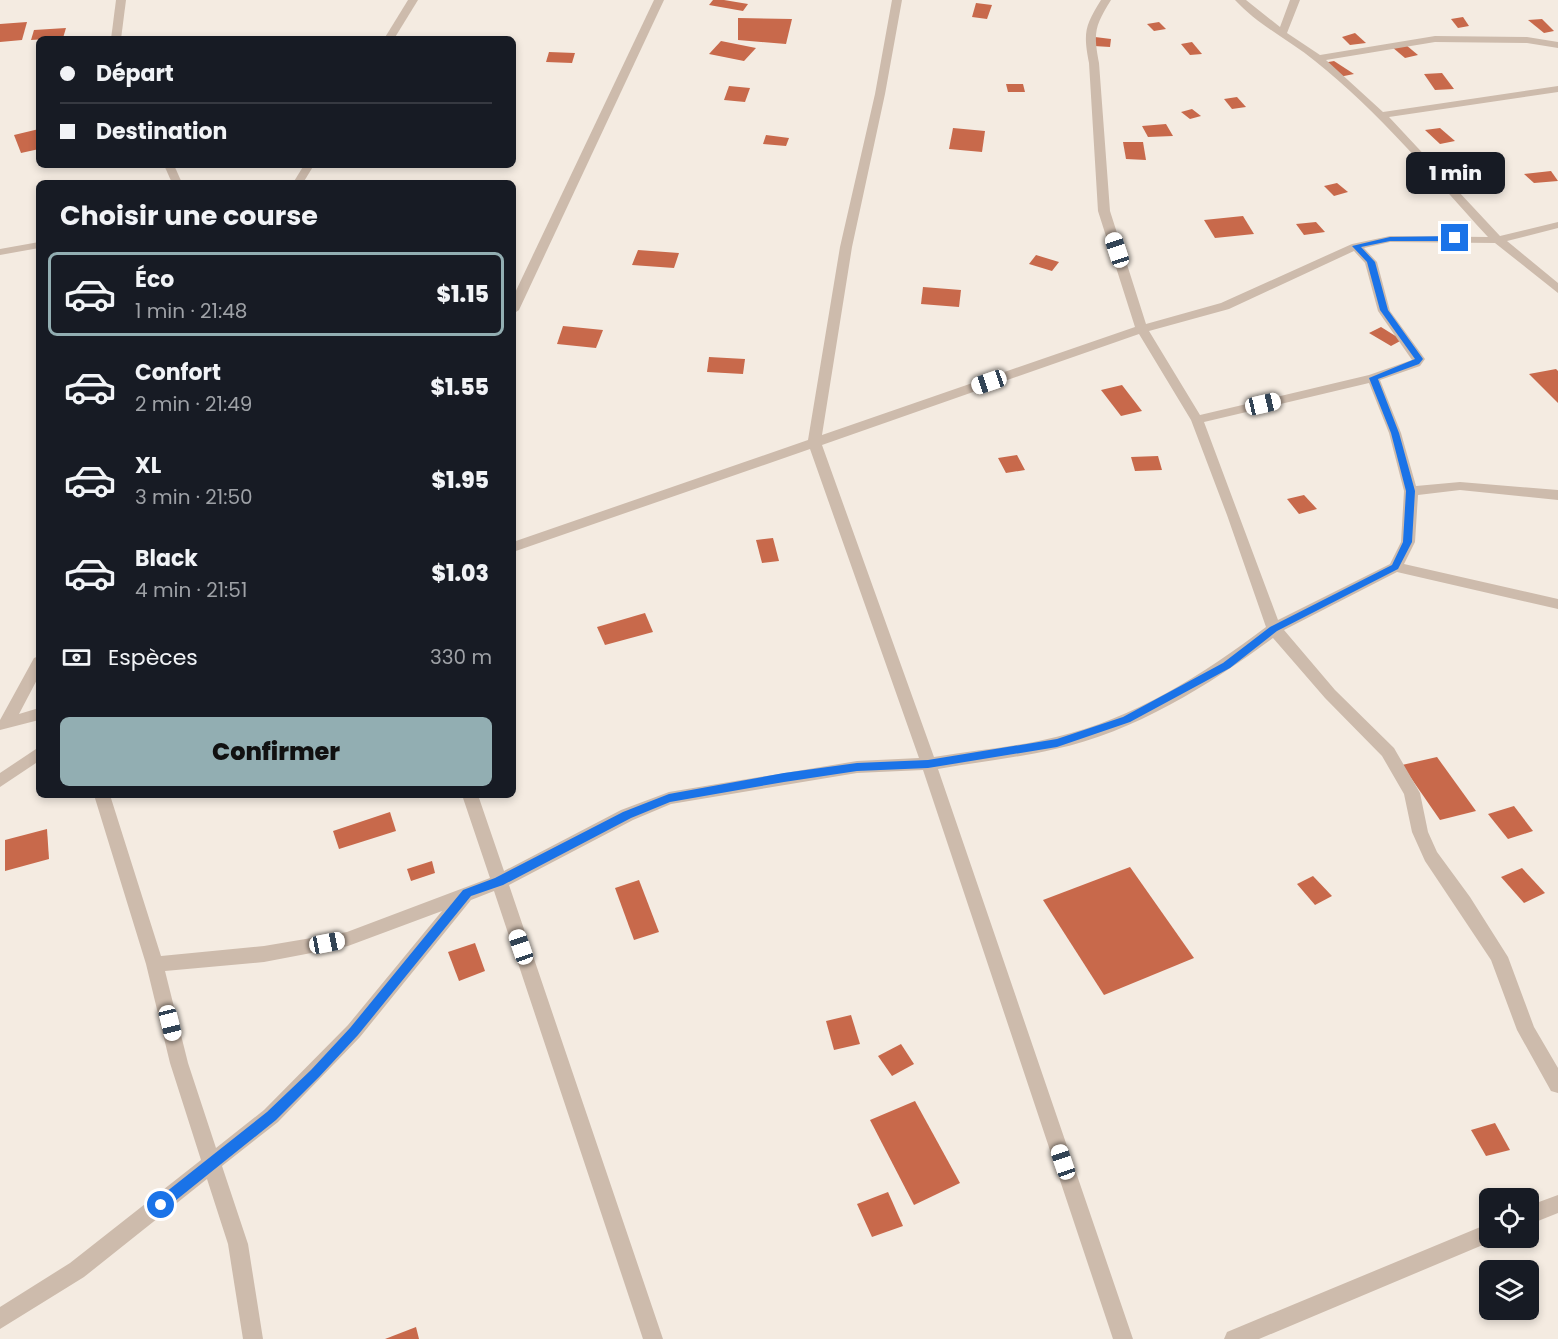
<!DOCTYPE html>
<html lang="fr">
<meta charset="utf-8">
<style>
:root{--surface:#171b24;--page:#242831;--text:#f1f3f6;--muted:#9ea1a6;--line:#363941;--accent:#92aeb2}
body{margin:0;font-family:Poppins,sans-serif;background:var(--page);color:var(--text);height:100vh;display:flex;flex-direction:column;font-size:22px;white-space:nowrap}
*{box-sizing:border-box;margin:0}
p{font-size:20px;color:var(--muted)}
.icon{flex:none;width:33px;height:33px;fill:none;stroke:currentColor;stroke-width:2;stroke-linecap:round;stroke-linejoin:round}
.map{position:relative;flex:1;overflow:hidden}
.sheet{position:absolute;left:36px;top:180px;width:480px;height:618px;display:flex;flex-direction:column;background:var(--surface);border-radius:9px;box-shadow:0 3px 9px #0003}
.sheet>*{flex:none}
.guide{position:absolute;left:36px;top:36px;width:480px;height:132px;border-radius:9px;box-shadow:0 3px 9px #0003;display:grid;align-content:center;height:132px;padding:0 24px;background:var(--surface)}
.tools{position:absolute;left:1479px;top:1188px;display:grid;gap:12px}
.tools a{display:grid;place-items:center;width:60px;height:60px;border-radius:9px;background:var(--surface);box-shadow:0 3px 9px #0003;font-size:30px}
.end{position:absolute;width:27px;height:27px;margin:-14px;border:8px solid #1a73e8;background:#fff;box-shadow:0 0 0 3px #fff}
.from{border-radius:50%}
.bubble{position:absolute;height:42px;border-radius:9px;background:var(--surface);box-shadow:0 3px 9px #0003;font-size:20px;font-weight:800;line-height:42px;text-align:center}
.car{position:absolute;width:18px;height:36px;margin:-18px -9px;border-radius:8px;box-shadow:0 0 4px 2px #0007;background:linear-gradient(#fff 24%,#345 0 40%,#fff 0 76%,#345 0 86%,#fff 0)}
.guide b{display:flex;align-items:center;gap:21px;height:57px;font-size:22px}
.guide b+b{border-top:2px solid var(--line)}
.guide i{width:15px;height:15px;background:var(--text)}
ul{padding:0;list-style:none}
li{display:flex;align-items:center;gap:18px;height:84px;margin:0 12px 9px;padding:0 12px;border:3px solid transparent;border-radius:9px}
li div{flex:1}
li b{display:block;font-size:22px}
li em{font-style:normal;font-weight:800}
li.active{border-color:var(--accent)}
li>.icon{width:54px;height:54px;stroke-width:1.5}
h2{padding:0 24px;font-size:27px;line-height:72px}
.pay{display:flex;align-items:center;gap:15px;height:66px;padding:0 24px;font-size:22px}
.pay p{margin-inline-start:auto}
.button{display:flex;gap:12px;margin-top:auto;padding:12px 24px}
.button a{flex:1;height:69px;border-radius:9px;background:var(--accent);color:#111;font-size:24px;font-weight:800;line-height:69px;text-align:center}
.map>svg:first-child{display:block}
</style>
<div class="map">
<svg width="1558" height="1339" viewBox="0 0 1558 1339">
<rect width="100%" height="100%" fill="#f4ebe1"/>
<g fill="#c8694b">
<polygon points="713,0 724,0 748,4 743,11 709,5"/>
<polygon points="976,3 992,5 987,19 972,17"/>
<polygon points="1463,17 1469,26 1458,28 1451,19"/>
<polygon points="738,18 792,19 786,44 738,40"/>
<polygon points="1542,19 1554,31 1544,33 1528,20"/>
<polygon points="27,22 22,40 0,42 0,24"/>
<polygon points="1159,22 1166,29 1154,31 1147,24"/>
<polygon points="66,28 63,38 31,40 34,30"/>
<polygon points="1355,33 1366,43 1350,45 1342,37"/>
<polygon points="1095,37 1111,39 1110,47 1094,46"/>
<polygon points="721,41 756,48 744,61 709,54"/>
<polygon points="1192,42 1202,54 1190,55 1181,44"/>
<polygon points="1406,45 1418,55 1405,58 1392,47"/>
<polygon points="549,52 575,53 572,63 546,62"/>
<polygon points="1334,61 1354,74 1339,77 1323,63"/>
<polygon points="1442,73 1454,89 1435,90 1424,74"/>
<polygon points="1006,84 1023,84 1025,92 1008,92"/>
<polygon points="729,86 750,88 745,102 724,100"/>
<polygon points="1237,97 1246,107 1232,109 1224,99"/>
<polygon points="1192,109 1201,116 1190,119 1181,112"/>
<polygon points="1166,124 1173,136 1148,137 1142,126"/>
<polygon points="953,128 985,131 982,152 949,149"/>
<polygon points="1440,128 1455,141 1440,144 1425,130"/>
<polygon points="39,129 39,149 21,153 14,135"/>
<polygon points="766,135 789,138 786,146 763,144"/>
<polygon points="1123,142 1143,142 1146,160 1126,159"/>
<polygon points="1551,171 1558,181 1534,183 1524,174"/>
<polygon points="1337,183 1348,192 1334,196 1324,186"/>
<polygon points="1243,216 1254,234 1215,238 1204,220"/>
<polygon points="1316,222 1325,232 1304,235 1296,224"/>
<polygon points="638,250 679,253 674,268 632,265"/>
<polygon points="1036,255 1059,262 1052,271 1029,264"/>
<polygon points="923,287 961,290 959,307 921,304"/>
<polygon points="563,326 603,330 596,348 557,344"/>
<polygon points="1381,327 1402,340 1391,346 1369,333"/>
<polygon points="709,357 745,359 743,374 707,372"/>
<polygon points="1556,369 1558,371 1558,403 1529,374"/>
<polygon points="1122,385 1142,411 1121,416 1101,390"/>
<polygon points="1017,455 1025,470 1006,473 998,458"/>
<polygon points="1158,456 1162,470 1135,471 1131,457"/>
<polygon points="1304,495 1317,509 1299,514 1287,499"/>
<polygon points="773,538 779,561 762,563 756,540"/>
<polygon points="645,613 653,632 605,645 597,627"/>
<polygon points="1437,757 1476,811 1440,820 1402,765"/>
<polygon points="1514,806 1533,831 1508,839 1488,814"/>
<polygon points="390,812 396,831 339,849 333,831"/>
<polygon points="47,829 49,859 5,871 5,840"/>
<polygon points="432,861 435,873 411,881 407,869"/>
<polygon points="1130,867 1194,958 1104,995 1043,900"/>
<polygon points="1522,868 1545,893 1524,903 1501,877"/>
<polygon points="1313,876 1332,896 1315,905 1297,884"/>
<polygon points="639,880 659,932 634,940 615,888"/>
<polygon points="475,943 485,971 459,981 448,952"/>
<polygon points="851,1015 860,1044 834,1050 826,1021"/>
<polygon points="901,1044 914,1064 892,1076 878,1056"/>
<polygon points="915,1101 960,1183 914,1205 870,1120"/>
<polygon points="1495,1123 1510,1150 1486,1156 1471,1130"/>
<polygon points="888,1192 903,1226 872,1237 857,1204"/>
<polygon points="416,1327 419,1339 385,1339"/>
</g>
<g fill="none" stroke-linecap="round" stroke-linejoin="round">
<g fill="#cdbbac" fill-rule="evenodd">
<polygon points="116,0 126,0 121,39 111,39"/>
<polygon points="408,0 418,0 394,39 384,39"/>
<polygon points="654,0 664,0 519,310 513,314 513,297"/>
<path d="M892,0H902L885,94L852,247L822,435L1135,327L1098,211L1089,63C1083,32 1085,26 1101,0H1111C1095,26 1093,32 1099,63L1110,211L1146,324L1221,303L1352,244L1390,236L1488,237C1433,177 1379,112 1315,61C1289,40 1258,25 1235,0H1246L1280,27L1290,0H1300L1287,33L1320,55L1435,36L1527,37L1558,42V48L1527,43L1435,42L1326,60L1383,112L1558,86V92L1389,117L1500,236L1558,222V228L1507,241L1558,283V293L1495,243L1390,242L1364,248L1377,262L1390,311L1425,359L1420,366L1380,380L1401,433L1416,486L1460,482L1558,490V500L1460,490L1418,495L1415,542L1404,564L1558,599V609L1397,572L1284,630L1335,690L1394,748L1420,793L1428,832L1437,852L1470,897L1508,957L1534,1027L1558,1068V1093L1551,1091L1517,1030L1491,960L1425,861L1412,832L1404,794L1382,756L1325,698L1273,638C1211,684 1133,733 1055,749C1017,758 977,762 938,769L1133,1339H1113L923,770L857,773L671,804L633,820L509,885L663,1339H643L494,891L471,900L360,1037L278,1122L222,1166L248,1244L263,1339H243L228,1244L207,1179L84,1277L0,1329V1307L70,1263L201,1160L170,1063L146,964L94,795H110L161,956L264,946L347,932L490,878L462,795H478L504,871L621,810L669,792L857,761L919,758L810,449L513,552V542L808,440L840,247L875,94ZM1354,251L1365,263L1378,311L1412,360L1369,375L1200,415L1149,331L1229,309ZM1139,334L1191,420L1227,515L1266,627C1204,674 1133,719 1056,737C1017,747 975,750 934,757L822,445ZM1369,383L1389,433L1404,491L1401,542L1390,564L1278,620L1204,422ZM442,911L348,1025L264,1110L216,1148L188,1063L165,971L264,962L348,946Z"/>
<polygon points="164,165 174,165 182,183 172,183"/>
<polygon points="304,165 314,165 303,183 293,183"/>
<polygon points="39,242 39,248 0,255 0,249"/>
<polygon points="39,656 39,676 19,714 39,708 39,720 0,730 0,720 34,658"/>
<polygon points="39,747 39,761 0,787 0,773"/>
<polygon points="1558,1195 1558,1213 1528,1225 1528,1206"/>
<polygon points="1490,1223 1490,1238 1497,1239 1259,1339 1224,1339 1227,1332"/>
</g>
</g>
<polygon fill="#1a73e8" points="1390,237 1455,236 1458,238 1455,241 1390,241 1361,247 1375,262 1388,310 1423,359 1419,364 1378,379 1399,433 1415,491 1412,542 1398,569 1277,631 1230,668 1130,722 1057,747 928,768 857,771 784,782 670,802 631,818 503,885 471,896 358,1035 319,1077 276,1120 165,1209 156,1209 154,1205 156,1200 267,1112 311,1070 350,1028 463,890 495,878 623,812 669,794 784,773 857,763 928,760 1057,739 1123,717 1223,663 1270,627 1392,565 1403,542 1406,491 1391,433 1369,378 1415,359 1380,310 1367,262 1352,246"/>
</svg>
<div class="tools">
<a><svg class="icon" aria-label="locate" viewBox="0 0 24 24"><circle cx="12" cy="12" r="6"/><path d="M12 2v4M12 18v4M2 12h4M18 12h4"/></svg></a>
<a><svg class="icon" aria-label="layers" viewBox="0 0 24 24"><path d="M12 4l9 5-9 5-9-5zM3 14l9 5 9-5"/></svg></a>
</div>
<i class="end from" style="left:161px;top:1205px"></i>
<i class="end" style="left:1455px;top:238px"></i>
<div class="bubble" style="left:1406px;top:152px;width:99px">1 min</div>
<i class="car" style="left:1117px;top:250px;rotate:342deg"></i>
<i class="car" style="left:989px;top:382px;rotate:251deg"></i>
<i class="car" style="left:1263px;top:404px;rotate:77deg"></i>
<i class="car" style="left:327px;top:943px;rotate:79deg"></i>
<i class="car" style="left:521px;top:947px;rotate:341deg"></i>
<i class="car" style="left:170px;top:1023px;rotate:166deg"></i>
<i class="car" style="left:1063px;top:1162px;rotate:341deg"></i>
<div class="guide">
<b><i class="from"></i>Départ</b>
<b><i></i>Destination</b>
</div>
<section class="sheet">
<h2>Choisir une course</h2>
<ul>
<li class="active"><svg class="icon" aria-label="car" viewBox="0 0 24 24"><path d="M5 17H2v-5l4-1 3-4h7l3 4 3 1v5h-3M9 17h6M6 11h13"/><circle cx="7" cy="17" r="2"/><circle cx="17" cy="17" r="2"/></svg><div><b>Éco</b><p>1 min · 21:48</p></div><em>$1.15</em></li>
<li><svg class="icon" aria-label="car" viewBox="0 0 24 24"><path d="M5 17H2v-5l4-1 3-4h7l3 4 3 1v5h-3M9 17h6M6 11h13"/><circle cx="7" cy="17" r="2"/><circle cx="17" cy="17" r="2"/></svg><div><b>Confort</b><p>2 min · 21:49</p></div><em>$1.55</em></li>
<li><svg class="icon" aria-label="car" viewBox="0 0 24 24"><path d="M5 17H2v-5l4-1 3-4h7l3 4 3 1v5h-3M9 17h6M6 11h13"/><circle cx="7" cy="17" r="2"/><circle cx="17" cy="17" r="2"/></svg><div><b>XL</b><p>3 min · 21:50</p></div><em>$1.95</em></li>
<li><svg class="icon" aria-label="car" viewBox="0 0 24 24"><path d="M5 17H2v-5l4-1 3-4h7l3 4 3 1v5h-3M9 17h6M6 11h13"/><circle cx="7" cy="17" r="2"/><circle cx="17" cy="17" r="2"/></svg><div><b>Black</b><p>4 min · 21:51</p></div><em>$1.03</em></li>
</ul>
<div class="pay"><svg class="icon" aria-label="cash" viewBox="0 0 24 24"><path d="M3 7h18v10H3z"/><circle cx="12" cy="12" r="2"/></svg>Espèces<p>330 m</p></div>
<div class="button"><a>Confirmer</a></div>
</section>
</div>
